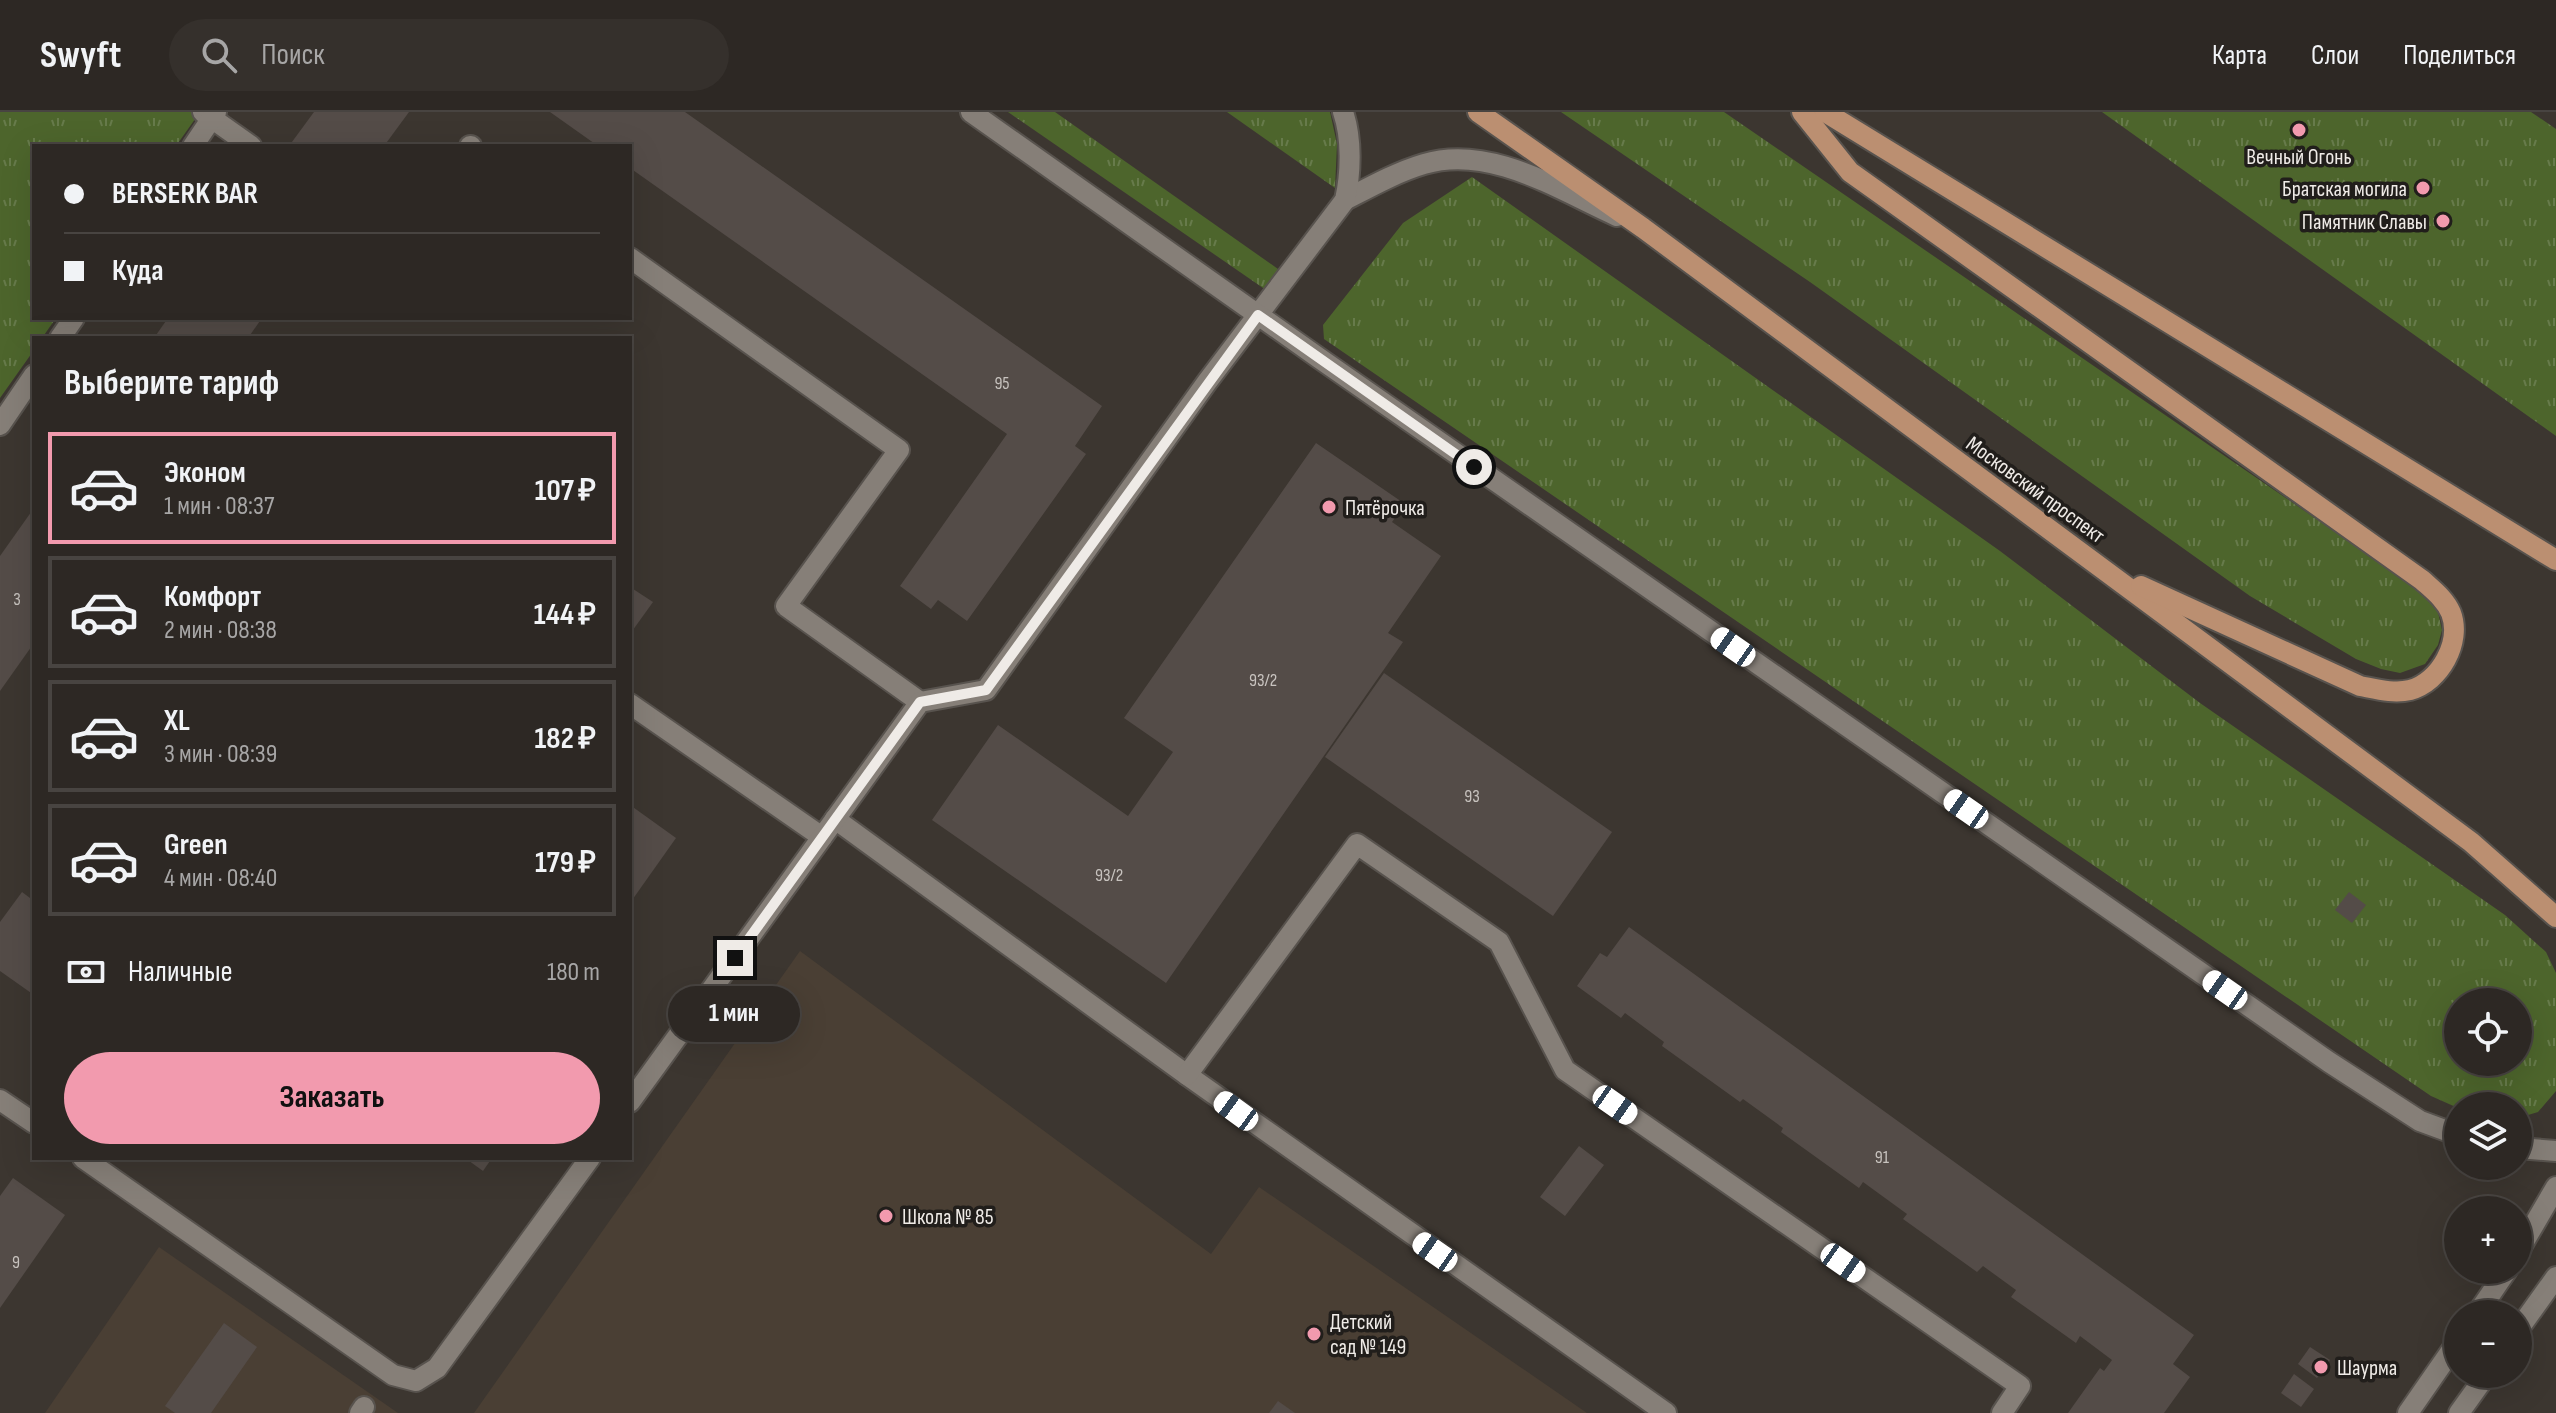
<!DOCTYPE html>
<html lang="ru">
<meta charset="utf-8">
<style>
:root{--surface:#2d2824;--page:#35302c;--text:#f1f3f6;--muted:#a7a6a6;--line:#484441;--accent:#f29aae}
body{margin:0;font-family:"Sofia Sans Condensed",sans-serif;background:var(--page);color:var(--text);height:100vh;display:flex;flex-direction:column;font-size:30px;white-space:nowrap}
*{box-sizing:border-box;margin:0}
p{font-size:26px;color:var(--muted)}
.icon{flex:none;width:44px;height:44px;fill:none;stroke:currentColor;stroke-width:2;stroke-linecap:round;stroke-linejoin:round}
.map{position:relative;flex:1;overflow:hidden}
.drawer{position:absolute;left:32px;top:224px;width:600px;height:824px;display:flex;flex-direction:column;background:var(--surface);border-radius:0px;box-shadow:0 8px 32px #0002,0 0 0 2px var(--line)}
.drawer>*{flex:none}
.top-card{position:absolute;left:32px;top:32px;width:600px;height:176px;border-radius:0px;box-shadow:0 8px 32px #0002,0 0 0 2px var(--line);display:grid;align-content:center;height:176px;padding:0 32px;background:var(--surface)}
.fabs{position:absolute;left:2444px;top:876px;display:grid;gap:16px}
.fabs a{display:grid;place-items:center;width:88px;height:88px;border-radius:50%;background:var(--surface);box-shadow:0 8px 32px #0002,0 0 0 2px var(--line);font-size:40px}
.end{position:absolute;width:36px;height:36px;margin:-18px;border:10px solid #efebe7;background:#111;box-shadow:0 0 0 4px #111}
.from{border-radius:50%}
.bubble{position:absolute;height:56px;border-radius:28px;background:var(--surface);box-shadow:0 8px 32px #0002,0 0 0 2px var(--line);font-size:26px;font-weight:700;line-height:56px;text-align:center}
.car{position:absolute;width:24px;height:48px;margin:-24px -12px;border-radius:10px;box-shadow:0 0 6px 2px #0007;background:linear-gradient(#fff 24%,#345 0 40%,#fff 0 76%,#345 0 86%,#fff 0)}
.top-card b{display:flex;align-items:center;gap:28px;height:76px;font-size:30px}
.top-card b+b{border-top:2px solid var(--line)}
.top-card i{width:20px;height:20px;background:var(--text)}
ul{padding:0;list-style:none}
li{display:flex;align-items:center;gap:24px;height:112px;margin:0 16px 12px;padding:0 16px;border:4px solid var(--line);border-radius:0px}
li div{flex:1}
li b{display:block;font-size:30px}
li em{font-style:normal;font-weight:700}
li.current{border-color:var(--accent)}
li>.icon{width:72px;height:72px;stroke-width:1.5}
h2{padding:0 32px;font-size:36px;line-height:96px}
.pay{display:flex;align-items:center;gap:20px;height:88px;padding:0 32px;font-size:30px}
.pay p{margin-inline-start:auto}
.cta{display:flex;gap:16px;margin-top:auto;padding:16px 32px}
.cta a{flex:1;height:92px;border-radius:48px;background:var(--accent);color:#111;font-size:32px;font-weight:700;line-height:92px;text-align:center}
header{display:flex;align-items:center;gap:48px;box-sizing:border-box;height:112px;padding:0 40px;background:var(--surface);border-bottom:2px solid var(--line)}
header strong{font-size:38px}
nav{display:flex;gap:44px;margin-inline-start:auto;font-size:28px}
.search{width:560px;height:72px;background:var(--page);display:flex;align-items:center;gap:20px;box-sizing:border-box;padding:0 28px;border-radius:44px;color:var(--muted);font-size:30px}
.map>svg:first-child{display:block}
</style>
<header>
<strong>Swyft</strong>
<div class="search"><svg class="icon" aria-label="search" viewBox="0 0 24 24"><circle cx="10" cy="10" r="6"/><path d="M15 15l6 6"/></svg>Поиск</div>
<nav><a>Карта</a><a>Слои</a><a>Поделиться</a></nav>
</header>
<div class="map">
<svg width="2556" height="1301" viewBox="0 0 2556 1301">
<defs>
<pattern id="grass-tufts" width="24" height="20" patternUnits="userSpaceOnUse" patternTransform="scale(2)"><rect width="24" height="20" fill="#4d652c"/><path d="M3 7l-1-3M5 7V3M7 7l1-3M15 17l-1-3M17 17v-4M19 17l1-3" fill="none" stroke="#677b4b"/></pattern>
</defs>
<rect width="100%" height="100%" fill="#3c3630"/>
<g fill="#4a3f34">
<polygon points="800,839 1211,1142 1259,1075 1587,1301 474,1301"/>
<polygon points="159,1135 398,1301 45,1301"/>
</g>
<g fill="url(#grass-tufts)" fill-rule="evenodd">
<polygon points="0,0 200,0 176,34 34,34 34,206 56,206 42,226 34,226 34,238 0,286"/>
<polygon points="1008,0 1055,0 1278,157 1266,178"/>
<polygon points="1227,0 1330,0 1337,32 1335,76"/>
<polygon points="1561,0 1724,0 2411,472 2428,486 2438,500 2442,518 2438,533 2425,552 2400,561 2381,557 2356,547 2250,484 1810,170"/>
<polygon points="2102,0 2531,0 2556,17 2556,324"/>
<path d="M1472,65L2000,439L2200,591L2505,803L2546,840L2556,861V979L2538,1000L2518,1006V994L2458,996L2431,984L1324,227L1323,213L1403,111ZM2458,890H2518V950H2458Z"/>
</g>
<g fill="#544c48">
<polygon points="314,0 409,0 384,34 289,34"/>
<polygon points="550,0 685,0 1102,294 1075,334 1086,342 967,509 938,488 931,497 900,474 1007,322 630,56 630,34 598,34"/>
<polygon points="168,206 262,206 248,226 154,226"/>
<polygon points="1316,331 1405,392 1392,410 1441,444 1388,521 1403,530 1166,871 932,708 998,613 1128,704 1173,640 1124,606"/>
<polygon points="34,396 34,531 0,579 0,444"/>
<polygon points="630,475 653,490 630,522"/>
<polygon points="1384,561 1612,720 1553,804 1325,645"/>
<polygon points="630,693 676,726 630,791"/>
<polygon points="22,780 34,789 34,883 0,859 0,810"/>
<polygon points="2349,780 2366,793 2352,811 2335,798"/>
<polygon points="1629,815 2194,1223 2173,1252 2190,1265 2164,1301 2068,1301 2100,1256 2104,1259 2112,1248 2080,1224 2076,1231 2011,1185 2016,1178 1983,1154 1977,1160 1903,1107 1907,1102 1863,1070 1859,1076 1781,1020 1783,1016 1743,987 1740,990 1662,934 1664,930 1625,901 1621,906 1577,874 1600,841 1607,845"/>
<polygon points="1579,1034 1604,1053 1565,1104 1540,1085"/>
<polygon points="465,1046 492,1046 483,1059"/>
<polygon points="13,1066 65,1103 0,1196 0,1084"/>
<polygon points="224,1211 257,1235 211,1301 175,1301 165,1294"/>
<polygon points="2310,1235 2330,1248 2317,1266 2298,1252"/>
<polygon points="2294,1262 2314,1277 2301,1295 2281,1281"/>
<polygon points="1278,1289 1295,1301 1269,1301"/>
</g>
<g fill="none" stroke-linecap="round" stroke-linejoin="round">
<g stroke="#58534e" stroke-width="24">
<g id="service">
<polyline points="203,0 251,34"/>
<polyline points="193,34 216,0"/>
<polyline points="470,34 471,34"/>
<path d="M1345,88C1370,75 1397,60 1424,52C1490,32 1559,78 1617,104"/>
<polyline points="630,146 899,338 786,494 920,590"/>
<polyline points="60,226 74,206"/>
<polyline points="0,313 34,263"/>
<polyline points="630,592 822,725"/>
<polyline points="835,707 1187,963 1666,1301"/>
<polyline points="1187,963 1357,732 1499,830 1565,958 2020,1274 2002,1301"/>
<polyline points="0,988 34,1011"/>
<path d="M630,990L920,590L986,578L1207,270L1345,88C1351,61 1352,26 1343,0"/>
<polyline points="83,1046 393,1263 416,1269 437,1256 590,1046"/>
<polyline points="360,1301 364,1295"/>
</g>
</g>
<g stroke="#58534e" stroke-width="24">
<g id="minor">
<polyline points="971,0 1319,246 2329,950 2420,1009 2458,1023"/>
<polyline points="2518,1036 2556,1039"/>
</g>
</g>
<g stroke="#58534e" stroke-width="24">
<g id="secondary">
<polyline points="2518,1140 2556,1075"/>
<polyline points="2477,1202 2507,1158"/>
<polyline points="2518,1218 2556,1165"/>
<polyline points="2408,1301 2458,1229"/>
<polyline points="2459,1301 2487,1262"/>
</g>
</g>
<g stroke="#58534e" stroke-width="24">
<g id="primary">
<polyline points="1478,0 1643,116 2471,730 2556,805"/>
<path d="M1802,0L1850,60L2422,468C2433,478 2445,487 2451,501C2462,530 2440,570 2410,578C2394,582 2376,577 2360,574L2141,474"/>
<polyline points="1825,0 2556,448"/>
</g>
</g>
<use href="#service" stroke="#867f78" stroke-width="20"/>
<use href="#minor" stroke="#867f78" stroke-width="20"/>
<use href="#secondary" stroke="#867f78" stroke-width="20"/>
<use href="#primary" stroke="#bb8f71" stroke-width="20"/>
</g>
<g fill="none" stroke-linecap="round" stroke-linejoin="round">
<polyline stroke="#efebe7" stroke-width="10" points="735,846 920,590 986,578 1258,203 1474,355"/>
</g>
<g fill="#f29aae" stroke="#211e1b" stroke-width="3">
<circle cx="2299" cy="18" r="8"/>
<circle cx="2423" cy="76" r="8"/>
<circle cx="2443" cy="109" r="8"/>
<circle cx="1329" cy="395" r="8"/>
<circle cx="886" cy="1104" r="8"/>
<circle cx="1314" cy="1222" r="8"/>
<circle cx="2321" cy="1255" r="8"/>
</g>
<g text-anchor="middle" stroke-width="7" stroke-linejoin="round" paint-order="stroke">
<g font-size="18" fill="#c8c3bf">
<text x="1002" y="277">95</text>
<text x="17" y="493">3</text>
<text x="1263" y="574">93/2</text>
<text x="1472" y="690">93</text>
<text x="1109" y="769">93/2</text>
<text x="1882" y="1051">91</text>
<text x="16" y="1156">9</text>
</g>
<g font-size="22" fill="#efebe7" stroke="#211e1b" text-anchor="start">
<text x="2299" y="52" text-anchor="middle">Вечный Огонь</text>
<text x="2407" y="84" text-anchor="end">Братская могила</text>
<text x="2427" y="117" text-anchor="end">Памятник Славы</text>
<text x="1345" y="403">Пятёрочка</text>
<text x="902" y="1112">Школа № 85</text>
<text x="1330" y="1217">Детский<tspan x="1330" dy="25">сад № 149</tspan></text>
<text x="2337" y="1263">Шаурма</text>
</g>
<g font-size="22" fill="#efebe7" stroke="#211e1b">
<text transform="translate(2036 377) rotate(36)" y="8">Московский проспект</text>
</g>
</g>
</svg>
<div class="fabs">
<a><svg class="icon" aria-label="locate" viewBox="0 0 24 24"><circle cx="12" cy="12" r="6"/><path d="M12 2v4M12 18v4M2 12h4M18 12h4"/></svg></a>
<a><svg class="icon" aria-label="layers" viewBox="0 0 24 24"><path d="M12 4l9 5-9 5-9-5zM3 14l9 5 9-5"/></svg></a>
<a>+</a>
<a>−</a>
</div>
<i class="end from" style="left:1474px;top:355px"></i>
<i class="end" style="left:735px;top:846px"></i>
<div class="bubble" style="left:668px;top:874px;width:132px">1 мин</div>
<i class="car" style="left:1733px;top:535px;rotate:305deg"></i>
<i class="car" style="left:1966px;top:697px;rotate:305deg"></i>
<i class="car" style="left:2225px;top:878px;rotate:305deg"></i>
<i class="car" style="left:1615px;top:993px;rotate:125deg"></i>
<i class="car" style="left:1236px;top:999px;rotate:306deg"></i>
<i class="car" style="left:1435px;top:1140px;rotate:305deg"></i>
<i class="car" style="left:1843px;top:1151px;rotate:125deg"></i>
<div class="top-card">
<b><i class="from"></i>BERSERK BAR</b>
<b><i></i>Куда</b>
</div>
<section class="drawer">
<h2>Выберите тариф</h2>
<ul>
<li class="current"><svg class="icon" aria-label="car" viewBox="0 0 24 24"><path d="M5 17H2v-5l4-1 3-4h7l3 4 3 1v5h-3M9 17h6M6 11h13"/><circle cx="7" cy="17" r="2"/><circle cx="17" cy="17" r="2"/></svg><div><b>Эконом</b><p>1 мин · 08:37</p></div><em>107 ₽</em></li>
<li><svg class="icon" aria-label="car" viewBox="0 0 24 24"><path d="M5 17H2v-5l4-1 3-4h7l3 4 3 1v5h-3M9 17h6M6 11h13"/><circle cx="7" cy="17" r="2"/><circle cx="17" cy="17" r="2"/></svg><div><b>Комфорт</b><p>2 мин · 08:38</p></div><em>144 ₽</em></li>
<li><svg class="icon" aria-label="car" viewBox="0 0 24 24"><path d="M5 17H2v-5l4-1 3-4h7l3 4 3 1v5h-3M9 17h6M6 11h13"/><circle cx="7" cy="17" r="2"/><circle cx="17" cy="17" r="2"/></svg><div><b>XL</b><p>3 мин · 08:39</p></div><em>182 ₽</em></li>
<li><svg class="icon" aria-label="car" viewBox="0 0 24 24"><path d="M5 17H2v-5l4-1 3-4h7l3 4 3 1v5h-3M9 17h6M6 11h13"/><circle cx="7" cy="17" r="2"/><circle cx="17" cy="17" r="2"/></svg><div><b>Green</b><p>4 мин · 08:40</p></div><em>179 ₽</em></li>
</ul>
<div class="pay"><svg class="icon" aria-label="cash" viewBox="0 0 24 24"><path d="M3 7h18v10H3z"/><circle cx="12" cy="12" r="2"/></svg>Наличные<p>180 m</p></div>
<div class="cta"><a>Заказать</a></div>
</section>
</div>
